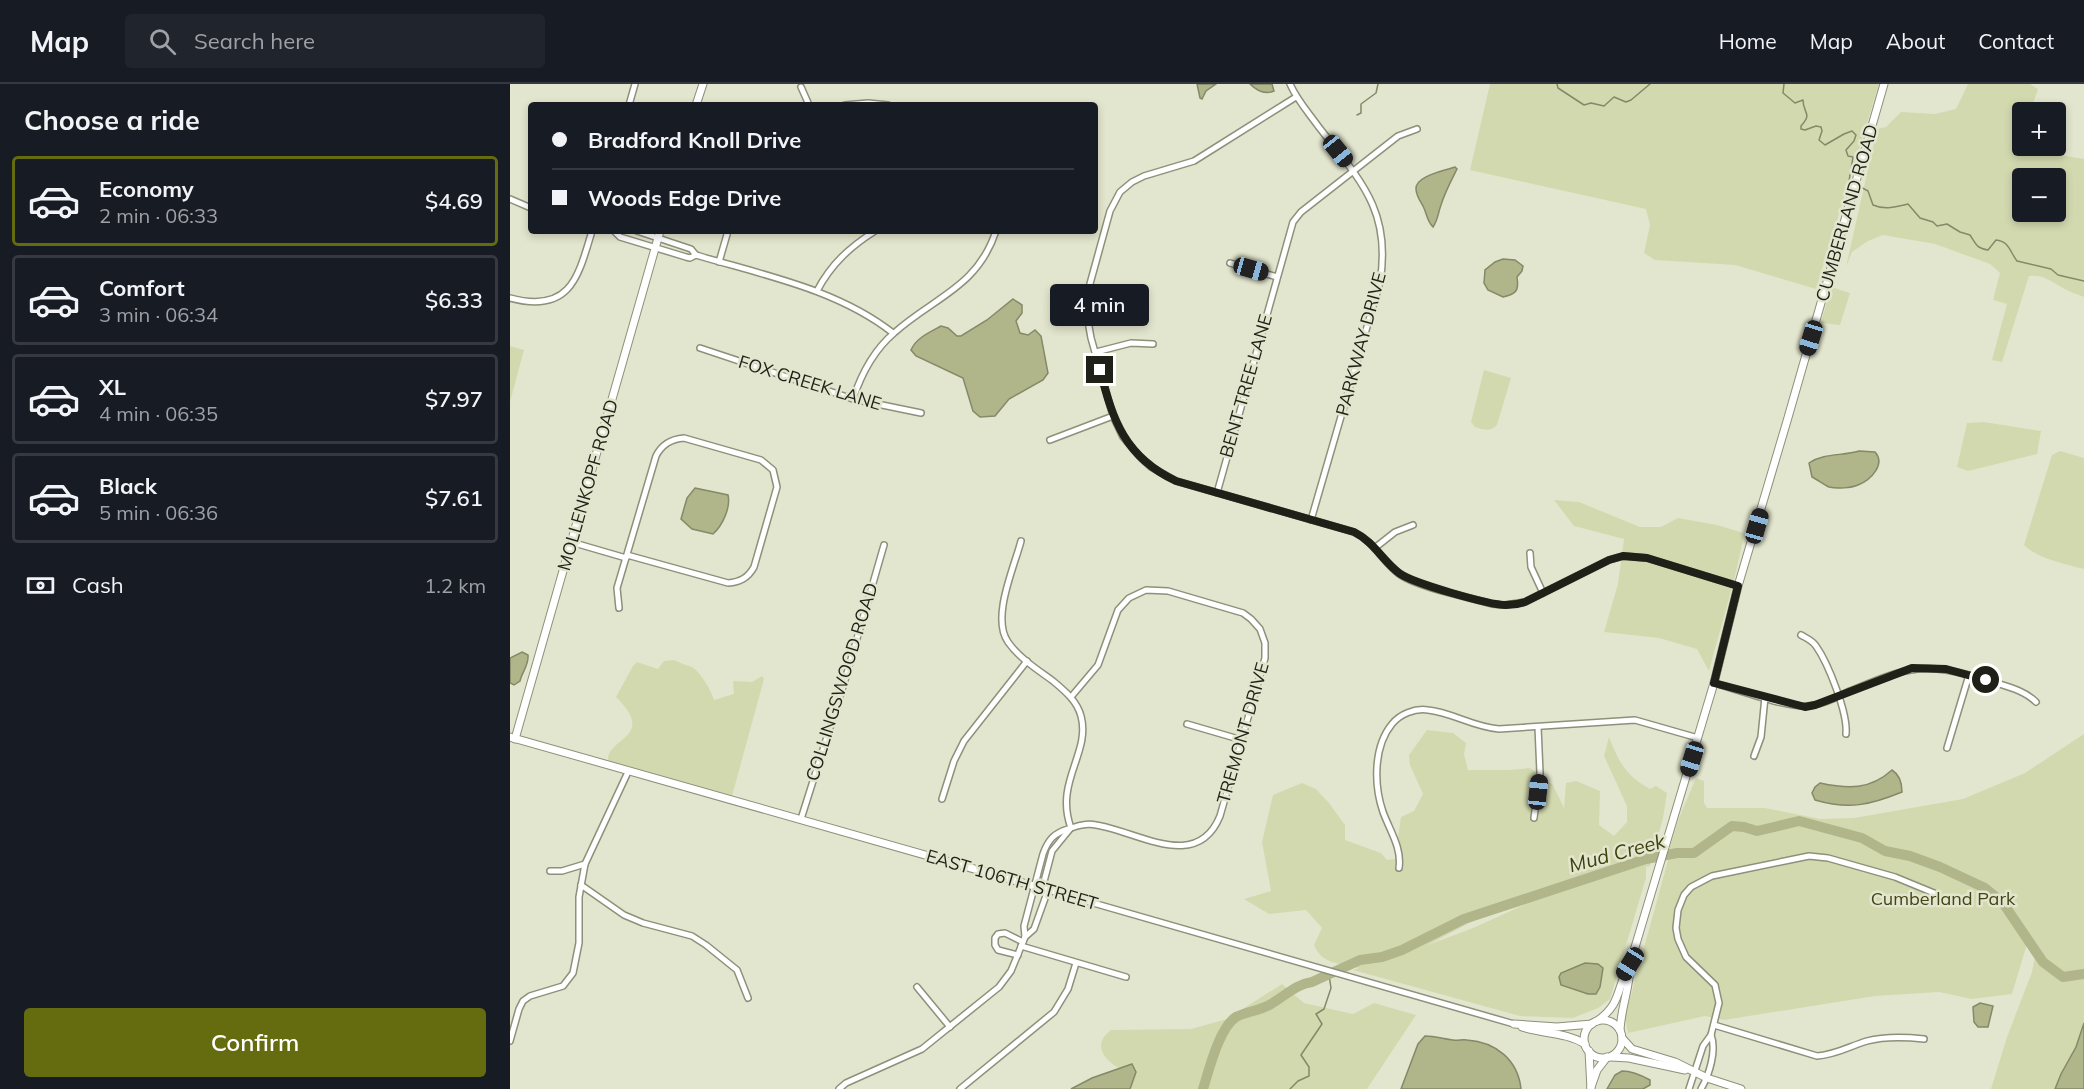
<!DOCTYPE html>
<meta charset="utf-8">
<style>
:root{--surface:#171b24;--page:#20242c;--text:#f1f3f6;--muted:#9ea1a6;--line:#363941;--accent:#656b0f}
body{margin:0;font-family:Mulish,sans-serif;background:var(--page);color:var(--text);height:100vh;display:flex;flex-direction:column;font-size:22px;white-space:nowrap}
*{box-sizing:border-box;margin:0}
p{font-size:20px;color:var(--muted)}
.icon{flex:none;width:33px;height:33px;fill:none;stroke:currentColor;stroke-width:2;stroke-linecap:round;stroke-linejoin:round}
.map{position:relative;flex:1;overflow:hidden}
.drawer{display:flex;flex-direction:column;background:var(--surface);width:510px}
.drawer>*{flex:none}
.hud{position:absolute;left:18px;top:18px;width:570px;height:132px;border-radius:6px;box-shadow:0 3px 9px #0003;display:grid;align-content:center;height:132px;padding:0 24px;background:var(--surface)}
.controls{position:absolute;left:1502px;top:18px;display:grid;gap:12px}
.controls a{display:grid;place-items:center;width:54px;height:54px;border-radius:6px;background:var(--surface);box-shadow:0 3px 9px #0003;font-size:30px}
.end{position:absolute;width:27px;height:27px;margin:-14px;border:8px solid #1f2118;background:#fff;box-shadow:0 0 0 3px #fff}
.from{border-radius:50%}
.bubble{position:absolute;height:42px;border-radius:6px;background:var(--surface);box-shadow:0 3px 9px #0003;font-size:20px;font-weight:600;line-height:42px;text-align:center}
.car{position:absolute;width:18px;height:36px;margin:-18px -9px;border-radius:8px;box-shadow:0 0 4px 2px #0007;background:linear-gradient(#222 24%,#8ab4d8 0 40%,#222 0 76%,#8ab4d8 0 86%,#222 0)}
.hud b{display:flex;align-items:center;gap:21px;height:57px;font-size:22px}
.hud b+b{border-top:2px solid var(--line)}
.hud i{width:15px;height:15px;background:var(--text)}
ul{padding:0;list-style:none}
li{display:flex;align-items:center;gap:18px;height:90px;margin:0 12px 9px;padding:0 12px;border:3px solid var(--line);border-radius:6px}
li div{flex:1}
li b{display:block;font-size:22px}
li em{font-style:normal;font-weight:600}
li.selected{border-color:var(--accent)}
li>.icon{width:54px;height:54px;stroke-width:1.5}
h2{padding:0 24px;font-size:27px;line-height:72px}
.pay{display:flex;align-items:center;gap:15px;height:66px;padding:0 24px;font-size:22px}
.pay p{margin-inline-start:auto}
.action{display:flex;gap:12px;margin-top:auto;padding:12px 24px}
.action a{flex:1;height:69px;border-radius:6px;background:var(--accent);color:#fff;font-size:24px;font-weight:600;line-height:69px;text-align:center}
header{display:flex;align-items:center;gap:36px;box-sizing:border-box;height:84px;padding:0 30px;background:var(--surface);border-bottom:2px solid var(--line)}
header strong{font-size:28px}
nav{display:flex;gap:33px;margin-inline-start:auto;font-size:21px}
.search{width:420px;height:54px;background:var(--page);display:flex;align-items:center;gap:15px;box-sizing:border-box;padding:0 21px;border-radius:6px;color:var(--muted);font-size:22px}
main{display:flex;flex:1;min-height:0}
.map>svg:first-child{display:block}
</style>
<header>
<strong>Map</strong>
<div class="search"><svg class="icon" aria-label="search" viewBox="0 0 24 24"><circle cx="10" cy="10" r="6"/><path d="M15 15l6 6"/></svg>Search here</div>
<nav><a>Home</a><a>Map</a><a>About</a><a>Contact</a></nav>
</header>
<main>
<section class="drawer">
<h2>Choose a ride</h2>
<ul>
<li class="selected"><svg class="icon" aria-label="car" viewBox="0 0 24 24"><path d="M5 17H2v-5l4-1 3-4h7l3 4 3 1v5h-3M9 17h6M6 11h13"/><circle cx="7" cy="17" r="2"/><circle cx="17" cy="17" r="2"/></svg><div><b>Economy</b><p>2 min · 06:33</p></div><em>$4.69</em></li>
<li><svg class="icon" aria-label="car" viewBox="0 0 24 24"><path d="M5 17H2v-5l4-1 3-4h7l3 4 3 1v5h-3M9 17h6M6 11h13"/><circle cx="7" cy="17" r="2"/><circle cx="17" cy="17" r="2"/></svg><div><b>Comfort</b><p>3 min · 06:34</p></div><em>$6.33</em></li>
<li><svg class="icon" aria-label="car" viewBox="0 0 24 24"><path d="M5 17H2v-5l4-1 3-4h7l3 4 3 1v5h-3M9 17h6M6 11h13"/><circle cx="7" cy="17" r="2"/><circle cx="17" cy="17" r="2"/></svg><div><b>XL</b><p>4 min · 06:35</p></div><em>$7.97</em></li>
<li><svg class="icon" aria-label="car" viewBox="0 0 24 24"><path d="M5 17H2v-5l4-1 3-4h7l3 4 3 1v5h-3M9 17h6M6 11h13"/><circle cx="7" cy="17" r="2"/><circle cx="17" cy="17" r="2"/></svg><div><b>Black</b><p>5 min · 06:36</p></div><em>$7.61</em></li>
</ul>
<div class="pay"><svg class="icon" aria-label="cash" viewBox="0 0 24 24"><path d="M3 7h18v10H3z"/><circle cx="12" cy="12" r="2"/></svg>Cash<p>1.2 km</p></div>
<div class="action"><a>Confirm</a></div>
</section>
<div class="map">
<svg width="1574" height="1005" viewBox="0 0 1574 1005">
<rect width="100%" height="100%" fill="#e3e6ce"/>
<g fill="#d3d9af" fill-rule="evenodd">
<polygon points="980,0 1369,0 1306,205 1225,181 1145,176 1134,169 1140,141 1136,125 960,86"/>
<path d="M1458,0H1520L1528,5L1520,28H1512V56L1509,64L1574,75V213C1566,210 1558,207 1551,203C1539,196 1533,191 1519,192L1492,278L1482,276L1497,220L1483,216L1490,189L1480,180L1425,160L1373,151L1358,157L1342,168L1336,183L1367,45L1376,43L1391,28L1425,30L1446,25ZM1512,94H1545V128H1512Z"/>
<polygon points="1321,203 1340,209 1330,241 1311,239"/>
<polygon points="0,262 14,266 0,318"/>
<path d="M974,286L1001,294L987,341C980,348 974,346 965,343L961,338Z"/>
<polygon points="1474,338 1531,347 1527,370 1458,387 1447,383 1457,339"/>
<path d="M1550,367L1574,374V485C1555,480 1528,475 1514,461L1542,371Z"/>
<path d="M1044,416L1069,418L1130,443H1151L1168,434L1207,441L1234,449C1226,496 1211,541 1199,587L1187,565L1149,554L1094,548L1108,500L1114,455L1064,442Z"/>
<path d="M164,576C170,579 176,581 182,583C190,587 202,608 204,616L224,610L223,597L242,598L252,592L254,595L222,712L99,677L98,675C98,654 147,653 106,613L123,582L127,578L148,585L154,577Z"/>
<path d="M917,646L943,649L956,659L954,670L958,686H999L1020,684L1043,701L1054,724L1056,699L1066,697L1090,707L1089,741L1104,752L1117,738V722L1094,672L1099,653C1109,678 1115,691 1140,705L1146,702L1157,709L1153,734L1140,782L1136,783V794L1100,915L1088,924L1063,934L1010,932L843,886L849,884C831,880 811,880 804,861L812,844L796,826L759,830L734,815L761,807L752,758L763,711L792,699L806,705L819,719L835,741V756L871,769L877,776L885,775L891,733L904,727L913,710L900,681L899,671ZM1014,821L963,844L918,861L965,836Z"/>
<polygon points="1574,650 1574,1005 1481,1005 1497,953 1522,888 1526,868 1517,860 1502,910 1462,915 1429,908 1365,912 1214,936 1195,932 1118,949 1115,933 1160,769 1158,769 1169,734 1186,694 1194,697 1194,719 1197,724 1255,724 1310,735 1344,734 1453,715 1515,689"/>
<path d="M772,900L794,919L843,930L864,919L906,931L857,1005H586L615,987C598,980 579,962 601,946L681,945L717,935Z"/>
</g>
<g fill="#b0b58a" stroke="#848968" stroke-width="1.5">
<polygon points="687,0 706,0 696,7 692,15 690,14"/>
<path d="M740,0H762L764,7C755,11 746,6 740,0Z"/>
<path d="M945,83L947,85C941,97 935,108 931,121C928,129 928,136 923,143C917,137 917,130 913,122C910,117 906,111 906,105C905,92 934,87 945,83Z"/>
<path d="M993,175L1005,176L1013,182L1012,187L1007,193C1009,206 1007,210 993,213L978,206L974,199L975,186L985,178Z"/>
<path d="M503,215L512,221V229L506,237L510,249L518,251L525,246L531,252L538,289L533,296L499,315L485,332L470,333L463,327L453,294L406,272L401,266C406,254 420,248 431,242L438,244L447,252H451L477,236Z"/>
<path d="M1349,367L1365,368C1376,380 1361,396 1348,401C1341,404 1327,405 1319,403C1314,401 1308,396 1302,393L1299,379C1314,369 1332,372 1349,367Z"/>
<path d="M185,404L218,411C221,424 212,442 203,450L182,445L171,435L177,414Z"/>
<path d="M12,568L18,571C19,581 12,588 10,597L4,601L0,599V574Z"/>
<path d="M1382,686C1390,691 1392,699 1392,708C1360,721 1339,726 1305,716L1302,709L1305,703L1310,699C1338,705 1360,706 1382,686Z"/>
<polygon points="1075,879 1088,880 1093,884 1090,903 1086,910 1078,910 1051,901 1049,893 1051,889"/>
<polygon points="1470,919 1483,922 1478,943 1468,943 1464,938 1463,923"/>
<polygon points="1574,939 1574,1005 1545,1005 1551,990 1566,963"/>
<path d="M915,952C925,952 934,955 943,956C948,957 952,955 957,956C986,958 1008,976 1011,1005H891L908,960Z"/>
<polygon points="622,980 626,988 620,1005 561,1005 582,994"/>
<path d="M1112,987C1122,987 1131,991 1140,996V1001L1133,1005H1097L1105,991Z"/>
</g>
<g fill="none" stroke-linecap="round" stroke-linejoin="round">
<g stroke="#848968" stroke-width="1.5">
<polyline points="1047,0 1048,4 1074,21 1081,19 1094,22 1104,13 1116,18 1121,16 1140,0"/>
<path d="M1274,0L1273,9L1285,19L1293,16C1293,30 1303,29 1291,42V45L1295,46L1306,42L1311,43L1312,47L1309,56L1315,61L1334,50L1342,47L1346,51L1344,57L1336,66L1338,72L1343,73L1339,97L1342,98"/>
<polyline points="847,31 851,29 851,20 866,9 868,0"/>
<path d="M1347,101L1358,107L1363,121C1374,126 1387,123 1398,120L1410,134L1423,138L1427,142L1437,140L1450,148L1460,151C1466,160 1466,164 1478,166L1486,156C1499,157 1500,168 1507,177L1541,185L1548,191L1574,197"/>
<polyline points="780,1005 788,997 799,992 799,983 791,971 812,940 806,930 814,925 821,904 819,891"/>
</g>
<path stroke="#b0b58a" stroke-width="10" d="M693,1005C699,986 709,944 726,933C737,927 750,927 761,920C775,912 786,900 802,898L850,876L872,873L892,866L954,835L1136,775L1167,769H1184L1222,742L1234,743L1247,747L1289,737L1352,754L1375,767L1400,772L1430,783L1475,804L1493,819L1533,878L1553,893L1574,890"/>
<g stroke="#8d907a" stroke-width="8">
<g id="street">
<path d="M780,0C787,16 798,28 808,42C849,95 882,126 870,198L801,436"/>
<polyline points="291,3 299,21"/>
<path d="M786,13L684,77L634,92L622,98L610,108L600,127L578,207V237L581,254L603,332L613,353L631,374L641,383L666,397L844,448C867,459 872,479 892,492C911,504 959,513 982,520L995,521L1015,518L1099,476L1113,472L1137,474L1228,502"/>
<polyline points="119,21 125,0"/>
<polyline points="335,21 358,19 378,21"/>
<polyline points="0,115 21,124"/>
<polyline points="104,147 110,153 176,173 180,174 186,171"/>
<path d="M127,147L181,165L186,171C253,191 327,205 383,249"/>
<polyline points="209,178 218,147"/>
<polyline points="720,179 767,193"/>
<path d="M307,207C321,180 340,163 365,147"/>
<path d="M0,214C60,230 68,194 82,147"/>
<polyline points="190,264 343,315 411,329"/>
<polyline points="586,268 621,259 643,260"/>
<path d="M343,315C351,291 364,266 384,249C424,213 467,204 486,147"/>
<polyline points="540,356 603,332"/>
<polyline points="707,409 783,138 791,128 888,52 907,45"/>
<path d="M511,457C504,484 481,534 498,558C509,574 528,586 543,597C555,607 567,617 571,632C581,669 544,698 561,744"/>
<polyline points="61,458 116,474"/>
<polyline points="866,463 885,448 903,441"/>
<polyline points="1020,469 1021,483 1033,509"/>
<path d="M109,524L107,504L146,372C152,360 161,355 174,354L251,376L263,386L267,403L244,483C238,494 230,498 218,499L117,471"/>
<path d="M1291,551C1296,554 1302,556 1306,562C1318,579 1338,629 1336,650"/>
<path d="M1204,599C1225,605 1278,624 1297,622C1312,621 1327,613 1340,607C1401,582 1413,577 1477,596C1494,602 1513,605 1526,618"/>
<polyline points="677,640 732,656"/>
<polyline points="1437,664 1459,591"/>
<polyline points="1244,672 1251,653 1255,613"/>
<polyline points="432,715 444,677 454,657 517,577"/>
<polyline points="1024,734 1030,689 1028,643"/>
<polyline points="291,735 335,596 374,461"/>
<path d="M889,784C892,764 880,747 873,728C864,702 863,663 882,640C890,630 905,624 918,626C941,628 963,643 989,645L1125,636L1188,654"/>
<polyline points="40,787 52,787 75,780"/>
<polyline points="71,801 114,831 133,839 182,852 196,861 227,886 238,914"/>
<polyline points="532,805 542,767 560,745"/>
<path d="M515,853L514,842L533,770C538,756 544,749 558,745C567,742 576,739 586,741C627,747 687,789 710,732L755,574V559L750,545L741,535L733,529L658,507L636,506L619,514L608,526L588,581L561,613"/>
<polyline points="511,862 616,893"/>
<polyline points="508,871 488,866 485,861 485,854 488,850 495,849 513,858"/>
<polyline points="407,903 440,943"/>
<path d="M1204,941L1307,972C1325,971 1340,962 1357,957C1376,952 1395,953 1414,955"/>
<polyline points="0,957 9,925 13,917 20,912 53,902 63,889 69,859 69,813 75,780 118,688"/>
<polyline points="329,1005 336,999 412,965 489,903 501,887 515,853 524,845 538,806 1004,940"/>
<polyline points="450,1005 544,928 558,905 566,879"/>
<polyline points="1179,1005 1193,962 1201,951 1209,919 1205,901 1176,873 1168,855 1166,844 1168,826 1174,811 1181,803 1202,792 1299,772 1318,774 1385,793 1424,809"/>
<path d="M1191,1005C1199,991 1207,967 1201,951"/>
</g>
</g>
<g stroke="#8d907a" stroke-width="9">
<g id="secondary">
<polyline points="186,21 193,0"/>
<polyline points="0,653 538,806"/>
<polyline points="5,655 150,147"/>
<circle cx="1093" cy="955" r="19"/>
<path d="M1087,937C1112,920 1106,904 1120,880L1204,599L1228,502L1277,337L1374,0"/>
<polyline points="1004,940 1047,943 1082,940"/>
<path d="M1012,943C1033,950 1056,948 1075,960"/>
<path d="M1110,946C1111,924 1120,903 1120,881"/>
<polyline points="1112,954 1122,965 1165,978 1197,994 1231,1005"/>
<polyline points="1079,967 1081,1005"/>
<polyline points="1101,973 1119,974 1175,986"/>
<polyline points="1081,1003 1087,986 1097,973"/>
</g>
</g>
<use href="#street" stroke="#fff" stroke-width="5"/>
<use href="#secondary" stroke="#fff" stroke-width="7"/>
</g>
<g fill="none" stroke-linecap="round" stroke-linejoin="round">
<path stroke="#1f2118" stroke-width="8" d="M590,286C603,337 615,373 666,397L844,448C864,458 872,476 889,489C902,499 979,521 996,521C1003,521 1009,520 1015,518L1099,476L1113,472L1137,474L1228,502L1204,599L1295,623L1305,621L1402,584L1436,585L1476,596"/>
</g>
<g text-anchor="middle" stroke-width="5" stroke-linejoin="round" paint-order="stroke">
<g font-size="18" fill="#1f2118" stroke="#e3e6ce">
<text transform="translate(1337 129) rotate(-74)" y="6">CUMBERLAND ROAD</text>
<text transform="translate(851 260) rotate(-75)" y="6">PARKWAY DRIVE</text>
<text transform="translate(300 299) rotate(17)" y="6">FOX CREEK LANE</text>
<text transform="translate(736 302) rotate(-74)" y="6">BENT TREE LANE</text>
<text transform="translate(78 401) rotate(-74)" y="6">MOLLENKOPF ROAD</text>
<text transform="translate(332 598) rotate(-73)" y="6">COLLINGSWOOD ROAD</text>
<text transform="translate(733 649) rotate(-74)" y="6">TREMONT DRIVE</text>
<text transform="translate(502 796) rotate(16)" y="6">EAST 106TH STREET</text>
</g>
<g font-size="18" fill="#424614" stroke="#e3e6ce">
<text x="1433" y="821">Cumberland Park</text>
</g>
<g font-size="20" font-style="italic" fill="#3d410d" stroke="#e3e6ce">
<text transform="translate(1107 769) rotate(-15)" y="7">Mud Creek</text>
</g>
</g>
</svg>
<div class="controls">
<a>+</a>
<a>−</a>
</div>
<i class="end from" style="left:1476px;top:596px"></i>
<i class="end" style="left:590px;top:286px"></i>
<div class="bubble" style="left:540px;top:200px;width:99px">4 min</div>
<i class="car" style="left:828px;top:67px;rotate:141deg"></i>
<i class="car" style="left:741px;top:185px;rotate:106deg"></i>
<i class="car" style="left:1301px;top:254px;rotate:197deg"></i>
<i class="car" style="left:1247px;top:442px;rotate:16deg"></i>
<i class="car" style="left:1182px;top:675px;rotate:197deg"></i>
<i class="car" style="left:1028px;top:708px;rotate:6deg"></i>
<i class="car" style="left:1120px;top:880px;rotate:212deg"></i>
<div class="hud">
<b><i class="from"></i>Bradford Knoll Drive</b>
<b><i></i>Woods Edge Drive</b>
</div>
</div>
</main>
